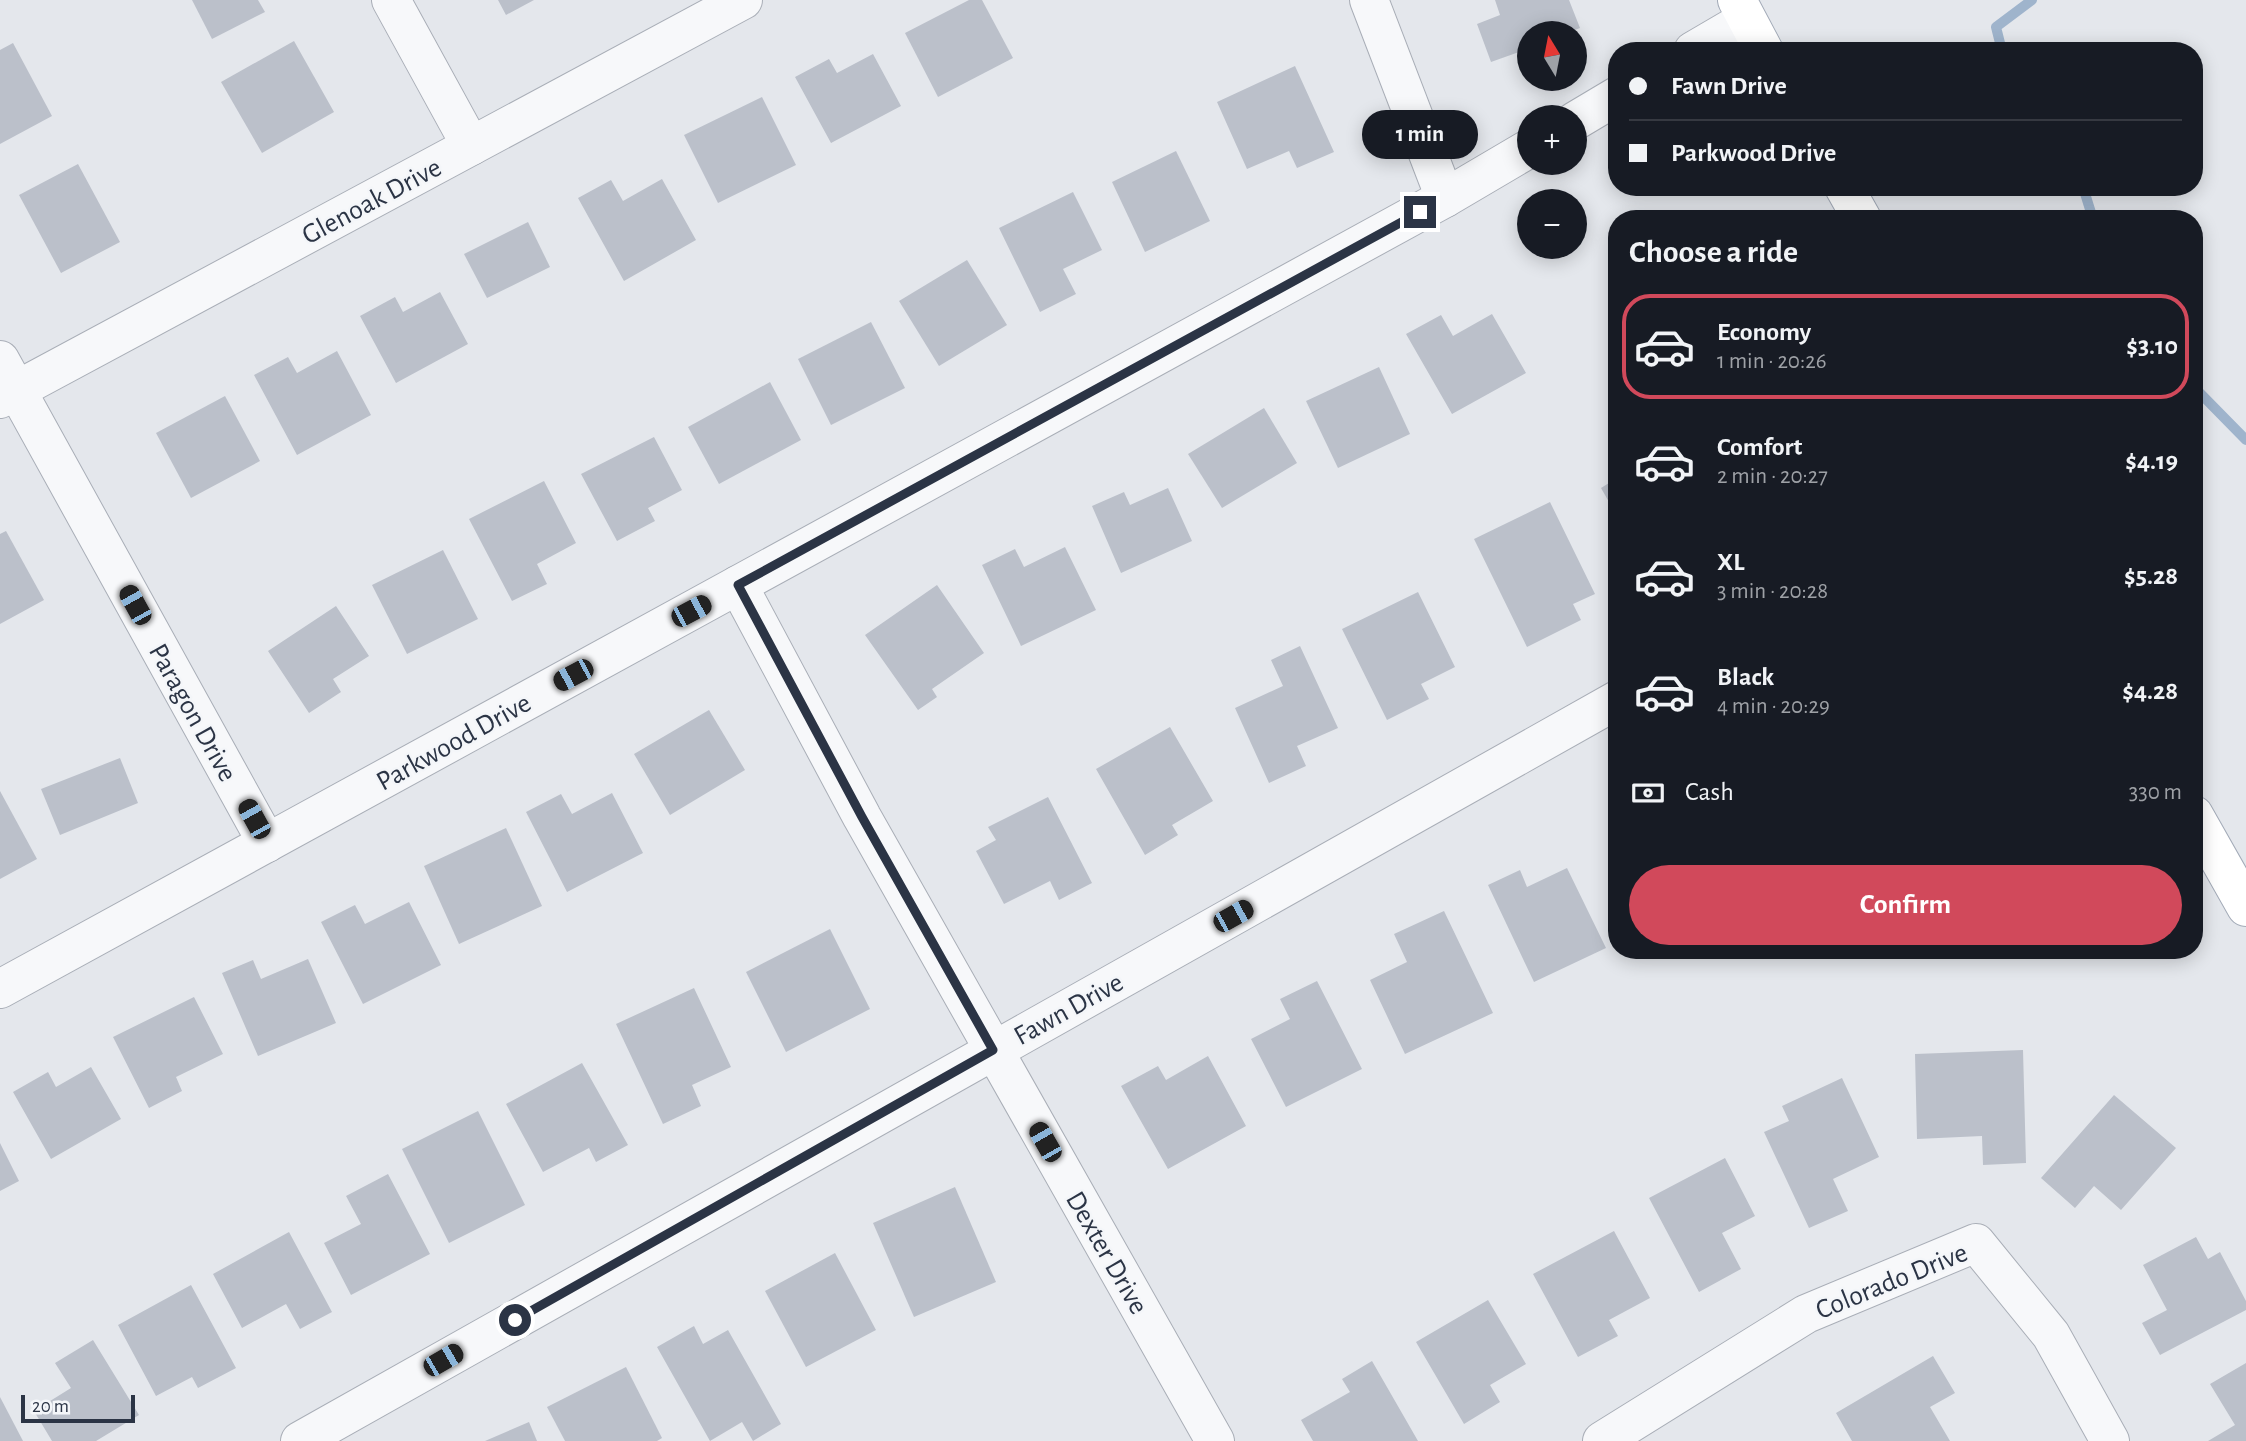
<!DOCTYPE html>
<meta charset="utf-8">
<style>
:root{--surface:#171b24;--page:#242831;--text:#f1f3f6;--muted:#9ea1a6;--line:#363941;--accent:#d1495b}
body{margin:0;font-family:"Alegreya Sans",sans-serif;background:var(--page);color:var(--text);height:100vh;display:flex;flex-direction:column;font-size:26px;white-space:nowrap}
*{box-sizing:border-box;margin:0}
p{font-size:23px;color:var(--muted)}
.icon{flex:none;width:38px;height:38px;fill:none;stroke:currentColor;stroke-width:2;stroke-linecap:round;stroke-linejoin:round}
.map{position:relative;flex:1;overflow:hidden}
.details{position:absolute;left:1608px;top:210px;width:595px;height:749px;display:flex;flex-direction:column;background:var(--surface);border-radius:28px;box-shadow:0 4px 18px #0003}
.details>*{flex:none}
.hud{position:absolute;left:1608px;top:42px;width:595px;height:154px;border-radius:28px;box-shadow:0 4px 18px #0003;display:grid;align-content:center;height:154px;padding:0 21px;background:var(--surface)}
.needle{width:46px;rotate:350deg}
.buttons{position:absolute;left:1517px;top:21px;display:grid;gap:14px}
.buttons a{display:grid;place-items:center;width:70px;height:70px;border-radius:50%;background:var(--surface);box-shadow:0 4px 18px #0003;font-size:35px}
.scale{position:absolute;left:21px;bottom:18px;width:114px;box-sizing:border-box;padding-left:7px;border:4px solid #2b3445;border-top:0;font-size:19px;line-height:24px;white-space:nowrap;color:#2b3445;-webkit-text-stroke:5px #f4f6f9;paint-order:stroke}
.end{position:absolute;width:32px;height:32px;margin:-16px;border:9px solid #2b3445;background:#fff;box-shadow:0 0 0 4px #fff}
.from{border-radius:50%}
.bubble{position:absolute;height:49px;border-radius:24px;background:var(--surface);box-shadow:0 4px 18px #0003;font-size:23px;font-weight:700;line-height:49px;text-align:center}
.car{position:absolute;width:21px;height:42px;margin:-21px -10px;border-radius:9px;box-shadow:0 0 5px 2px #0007;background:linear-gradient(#222 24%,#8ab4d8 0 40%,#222 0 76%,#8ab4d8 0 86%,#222 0)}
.hud b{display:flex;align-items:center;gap:24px;height:66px;font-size:26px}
.hud b+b{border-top:2px solid var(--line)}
.hud i{width:18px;height:18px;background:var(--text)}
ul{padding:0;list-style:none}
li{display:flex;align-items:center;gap:21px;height:105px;margin:0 14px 10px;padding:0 7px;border:4px solid transparent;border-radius:28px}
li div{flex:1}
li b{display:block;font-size:26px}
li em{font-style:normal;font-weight:700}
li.active{border-color:var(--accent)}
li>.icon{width:63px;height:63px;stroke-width:1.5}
h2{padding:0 21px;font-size:32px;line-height:84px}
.pay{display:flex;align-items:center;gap:18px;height:77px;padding:0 21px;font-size:26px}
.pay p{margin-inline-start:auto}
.action{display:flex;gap:14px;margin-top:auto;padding:14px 21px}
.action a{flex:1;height:80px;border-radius:42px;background:var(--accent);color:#fff;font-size:28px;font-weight:700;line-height:80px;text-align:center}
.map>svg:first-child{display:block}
</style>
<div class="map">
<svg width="2246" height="1441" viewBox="0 0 2246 1441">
<rect width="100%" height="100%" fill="#e4e7ec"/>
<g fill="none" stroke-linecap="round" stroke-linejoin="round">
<g stroke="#9fb4cc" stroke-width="10">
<polyline points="2002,51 1996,27 2032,0"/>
<polyline points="2083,187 2093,219"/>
<polyline points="2194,387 2246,440"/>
</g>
</g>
<g fill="#bbc0ca">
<polygon points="192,0 258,0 265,12 212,39"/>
<polygon points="498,0 534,0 506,15"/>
<polygon points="969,0 982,0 1013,58 938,97 905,33"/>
<polygon points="1495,0 1569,0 1580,28 1567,33 1530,33 1530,48 1491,62 1477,24 1500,15"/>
<polygon points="294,41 334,112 262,153 221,82"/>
<polygon points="13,43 52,116 0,144 0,50"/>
<polygon points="873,54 901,106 831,143 795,77 829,59 837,73"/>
<polygon points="1295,66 1334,152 1297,168 1289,151 1247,169 1217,102"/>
<polygon points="762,97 796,165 718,203 684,135"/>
<polygon points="1176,151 1210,221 1145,252 1112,182"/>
<polygon points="78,164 120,242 61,273 19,195"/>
<polygon points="662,179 696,240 624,281 578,198 611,180 623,201"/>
<polygon points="1073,192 1102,250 1063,269 1076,294 1040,312 999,228"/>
<polygon points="528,222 550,267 487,298 464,254"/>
<polygon points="967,260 1007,325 939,366 899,301"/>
<polygon points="440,292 468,344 396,383 360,316 395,297 403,312"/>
<polygon points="1492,314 1526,373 1452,414 1406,334 1441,315 1453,336"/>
<polygon points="871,322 905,388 831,425 798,359"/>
<polygon points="337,351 371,415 297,455 254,375 288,357 297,373"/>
<polygon points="1379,367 1410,434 1338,468 1306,401"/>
<polygon points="770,382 801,440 719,484 688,427"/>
<polygon points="225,396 260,461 191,498 156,433"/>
<polygon points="1264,408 1297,463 1222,508 1188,454"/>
<polygon points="654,437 682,490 648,508 655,521 617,541 581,474"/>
<polygon points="1617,478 1617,516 1601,488"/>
<polygon points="544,481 576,543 537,564 547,584 512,601 469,519"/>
<polygon points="1168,488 1192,541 1121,573 1092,506 1124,492 1130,505"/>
<polygon points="1550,502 1595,594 1573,604 1581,620 1527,647 1474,539"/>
<polygon points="6,531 44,600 0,624 0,534"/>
<polygon points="1065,547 1096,610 1021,646 982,565 1015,549 1024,567"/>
<polygon points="443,550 478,619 407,654 372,585"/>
<polygon points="937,585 984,653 932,689 937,697 918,710 865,635"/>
<polygon points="1418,592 1455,667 1421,684 1429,699 1387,720 1342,629"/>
<polygon points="336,606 369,656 333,679 341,692 309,713 268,651"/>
<polygon points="1300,646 1338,728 1297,746 1306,766 1269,783 1235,708 1283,686 1271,660"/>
<polygon points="709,710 745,770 670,815 634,754"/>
<polygon points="1170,727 1213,801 1172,825 1178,835 1145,855 1096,769"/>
<polygon points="120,758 138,803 60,835 41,789"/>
<polygon points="0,791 37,859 0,879"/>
<polygon points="612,793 643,853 567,892 526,812 561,794 572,814"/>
<polygon points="1048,797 1092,883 1059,900 1050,881 1004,904 976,851 996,840 988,827"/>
<polygon points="1617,815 1617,831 1611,818"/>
<polygon points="506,828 542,906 459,944 424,866"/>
<polygon points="1567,868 1606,948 1534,982 1488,885 1520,870 1527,887"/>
<polygon points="409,902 441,965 363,1004 321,922 355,905 365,924"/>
<polygon points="1444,911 1493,1013 1405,1054 1370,980 1407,962 1394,934"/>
<polygon points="830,929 870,1009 786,1052 746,972"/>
<polygon points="308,959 336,1023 258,1056 222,973 253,960 261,979"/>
<polygon points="1317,981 1362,1069 1286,1107 1251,1039 1290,1019 1280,999"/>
<polygon points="694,988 731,1067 692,1085 701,1106 663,1124 616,1024"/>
<polygon points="194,997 223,1054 176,1077 182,1091 149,1108 113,1037"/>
<polygon points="2023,1050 2026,1163 1983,1165 1982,1136 1917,1139 1915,1054"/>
<polygon points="1208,1056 1246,1126 1168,1169 1121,1086 1158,1066 1166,1080"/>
<polygon points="582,1063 628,1145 596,1162 589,1148 543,1172 506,1104"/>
<polygon points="91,1067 121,1119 51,1159 13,1092 48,1072 56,1087"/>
<polygon points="1842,1078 1879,1157 1833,1179 1848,1211 1809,1228 1764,1132 1789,1121 1782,1106"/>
<polygon points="2114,1095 2176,1148 2121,1210 2094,1186 2075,1208 2041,1178"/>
<polygon points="478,1111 525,1205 449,1243 402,1149"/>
<polygon points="0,1143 19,1181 0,1191"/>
<polygon points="1725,1158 1755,1216 1722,1233 1741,1269 1699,1292 1649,1198"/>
<polygon points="388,1174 430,1254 351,1295 324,1243 361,1224 346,1196"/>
<polygon points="955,1187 996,1282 914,1317 873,1223"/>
<polygon points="1614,1231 1650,1298 1609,1320 1618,1336 1578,1357 1533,1274"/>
<polygon points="289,1232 332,1312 300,1329 286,1304 242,1328 213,1274"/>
<polygon points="2196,1237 2208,1259 2220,1252 2246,1301 2246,1310 2160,1355 2142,1323 2167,1310 2143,1265"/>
<polygon points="835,1253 876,1330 806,1367 765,1291"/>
<polygon points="191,1285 236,1368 198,1388 192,1377 156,1396 118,1325"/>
<polygon points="1488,1300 1526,1364 1490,1385 1500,1402 1464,1424 1416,1342"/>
<polygon points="694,1326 703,1344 728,1330 781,1424 753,1441 742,1422 710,1441 657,1347"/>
<polygon points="93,1340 139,1415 96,1441 52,1441 34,1411 71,1388 55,1363"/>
<polygon points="1933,1356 1955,1393 1930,1407 1950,1441 1852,1441 1836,1413"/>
<polygon points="1372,1361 1418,1441 1313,1441 1301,1420 1350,1392 1342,1379"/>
<polygon points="2246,1363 2246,1441 2208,1441 2235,1425 2210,1384"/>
<polygon points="626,1367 662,1438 657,1441 565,1441 547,1407"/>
<polygon points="0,1397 23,1441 0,1441"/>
<polygon points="529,1422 537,1441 485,1441"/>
</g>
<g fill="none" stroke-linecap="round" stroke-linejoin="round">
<g stroke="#a9aeb7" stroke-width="40">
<g id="minor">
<polyline points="391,0 471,146"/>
<polyline points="1369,0 1445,198"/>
<polyline points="1693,51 1746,20"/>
<polyline points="1575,121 1617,96"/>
<polyline points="0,360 267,843"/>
<polyline points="0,399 743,0"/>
<polyline points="738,585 862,817 1215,1441"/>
<polyline points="0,989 1445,198 1530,148"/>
<polyline points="300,1441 1617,700"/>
<polyline points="1602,1441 1806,1314 1976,1243 2051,1335 2110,1441"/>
</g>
</g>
<g stroke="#a3abb8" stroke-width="40">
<g id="major">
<polyline points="1737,0 1764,51"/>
<polyline points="1844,187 1862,219"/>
<polyline points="2194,815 2246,907"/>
</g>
</g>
<use href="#minor" stroke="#f7f8fa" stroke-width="38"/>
<use href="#major" stroke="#fff" stroke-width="38"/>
</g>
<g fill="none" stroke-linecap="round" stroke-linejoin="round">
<polyline stroke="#2b3445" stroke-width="9" points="515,1320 993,1050 862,817 738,585 1420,212"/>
</g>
<g text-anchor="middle" stroke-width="5" stroke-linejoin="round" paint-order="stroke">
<g font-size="28" fill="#2b3445" stroke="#f4f6f9">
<text transform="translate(371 200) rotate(-28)" y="10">Glenoak Drive</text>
<text transform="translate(194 712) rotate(61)" y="10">Paragon Drive</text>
<text transform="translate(453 741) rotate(-29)" y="10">Parkwood Drive</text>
<text transform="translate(1068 1008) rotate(-29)" y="10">Fawn Drive</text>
<text transform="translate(1108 1252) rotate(60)" y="10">Dexter Drive</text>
<text transform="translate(1891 1280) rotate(-22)" y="10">Colorado Drive</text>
</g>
</g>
</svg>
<div class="buttons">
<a><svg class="needle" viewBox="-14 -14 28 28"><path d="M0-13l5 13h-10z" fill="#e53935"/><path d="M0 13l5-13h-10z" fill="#9ea1a6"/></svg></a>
<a>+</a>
<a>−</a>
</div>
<div class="scale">20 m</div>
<i class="end from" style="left:515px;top:1320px"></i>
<i class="end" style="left:1420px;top:212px"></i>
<div class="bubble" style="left:1362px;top:110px;width:116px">1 min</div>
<i class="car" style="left:135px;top:605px;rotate:331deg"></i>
<i class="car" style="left:691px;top:611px;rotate:62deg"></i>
<i class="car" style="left:573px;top:675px;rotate:242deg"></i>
<i class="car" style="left:254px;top:819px;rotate:331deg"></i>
<i class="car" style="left:1233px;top:916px;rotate:61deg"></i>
<i class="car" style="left:1045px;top:1142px;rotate:330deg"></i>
<i class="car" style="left:443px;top:1360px;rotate:60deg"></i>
<div class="hud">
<b><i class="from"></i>Fawn Drive</b>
<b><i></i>Parkwood Drive</b>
</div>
<section class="details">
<h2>Choose a ride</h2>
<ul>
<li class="active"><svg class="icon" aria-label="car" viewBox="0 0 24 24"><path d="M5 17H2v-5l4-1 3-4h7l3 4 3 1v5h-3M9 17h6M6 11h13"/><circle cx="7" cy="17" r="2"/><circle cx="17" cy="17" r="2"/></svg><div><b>Economy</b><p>1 min · 20:26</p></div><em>$3.10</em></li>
<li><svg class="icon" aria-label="car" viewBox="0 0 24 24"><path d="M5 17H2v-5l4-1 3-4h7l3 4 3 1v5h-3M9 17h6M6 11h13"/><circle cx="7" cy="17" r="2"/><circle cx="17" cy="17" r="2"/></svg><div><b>Comfort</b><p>2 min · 20:27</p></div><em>$4.19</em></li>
<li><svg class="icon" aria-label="car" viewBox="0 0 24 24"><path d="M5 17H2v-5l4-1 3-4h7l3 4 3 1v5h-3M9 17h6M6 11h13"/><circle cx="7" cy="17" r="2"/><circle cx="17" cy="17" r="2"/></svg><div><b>XL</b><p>3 min · 20:28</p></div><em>$5.28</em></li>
<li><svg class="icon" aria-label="car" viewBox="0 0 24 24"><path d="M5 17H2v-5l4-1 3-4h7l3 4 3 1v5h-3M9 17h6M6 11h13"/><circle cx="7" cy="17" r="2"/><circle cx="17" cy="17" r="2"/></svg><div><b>Black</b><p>4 min · 20:29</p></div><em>$4.28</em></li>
</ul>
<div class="pay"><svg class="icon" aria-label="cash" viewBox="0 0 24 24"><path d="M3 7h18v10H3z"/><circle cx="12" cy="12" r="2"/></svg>Cash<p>330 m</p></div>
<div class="action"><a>Confirm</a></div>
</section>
</div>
